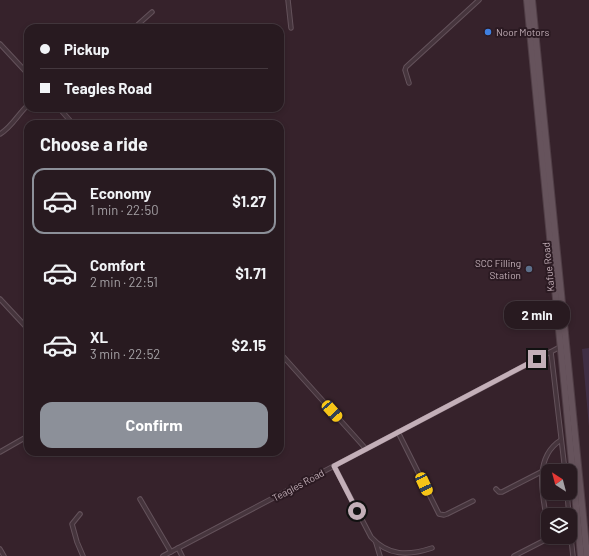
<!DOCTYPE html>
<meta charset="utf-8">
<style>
:root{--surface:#281a20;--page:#302329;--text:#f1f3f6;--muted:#a5a1a5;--line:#44383e;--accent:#8c9099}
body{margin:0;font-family:Barlow,sans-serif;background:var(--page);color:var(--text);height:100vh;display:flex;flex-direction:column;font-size:15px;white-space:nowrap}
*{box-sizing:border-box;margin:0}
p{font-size:13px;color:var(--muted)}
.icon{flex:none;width:22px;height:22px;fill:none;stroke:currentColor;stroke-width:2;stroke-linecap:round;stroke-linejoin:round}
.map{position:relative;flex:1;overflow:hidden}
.side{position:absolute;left:24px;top:120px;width:260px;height:336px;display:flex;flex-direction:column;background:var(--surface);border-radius:12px;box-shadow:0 2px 6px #0003,0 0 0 1px var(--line)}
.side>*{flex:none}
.banner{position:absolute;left:24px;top:24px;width:260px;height:88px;border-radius:12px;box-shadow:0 2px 6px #0003,0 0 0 1px var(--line);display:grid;align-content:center;height:88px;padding:0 16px;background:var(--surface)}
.needle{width:26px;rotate:324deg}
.buttons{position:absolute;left:541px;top:464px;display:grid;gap:8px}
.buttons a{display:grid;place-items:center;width:36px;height:36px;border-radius:8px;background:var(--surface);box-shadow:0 2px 6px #0003,0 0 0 1px var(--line);font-size:20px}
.end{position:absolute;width:18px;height:18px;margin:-9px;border:5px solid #c3afb8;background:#111;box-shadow:0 0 0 2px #111}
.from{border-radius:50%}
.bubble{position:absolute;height:28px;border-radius:12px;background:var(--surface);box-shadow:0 2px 6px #0003,0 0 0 1px var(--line);font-size:13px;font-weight:700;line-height:28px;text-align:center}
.car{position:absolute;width:12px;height:24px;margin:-12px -6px;border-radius:5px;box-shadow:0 0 3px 1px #0007;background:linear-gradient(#f5c518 24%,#345 0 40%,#f5c518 0 76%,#345 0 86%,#f5c518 0)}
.banner b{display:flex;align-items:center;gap:14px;height:38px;font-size:15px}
.banner b+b{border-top:1px solid var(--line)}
.banner i{width:10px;height:10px;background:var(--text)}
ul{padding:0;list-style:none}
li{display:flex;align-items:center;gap:12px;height:66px;margin:0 8px 6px;padding:0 8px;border:2px solid transparent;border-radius:12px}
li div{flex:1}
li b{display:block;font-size:15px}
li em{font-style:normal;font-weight:700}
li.on{border-color:var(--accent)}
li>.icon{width:36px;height:36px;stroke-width:1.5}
h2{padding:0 16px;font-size:18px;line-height:48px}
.primary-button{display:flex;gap:8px;margin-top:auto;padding:8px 16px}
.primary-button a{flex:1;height:46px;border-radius:12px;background:var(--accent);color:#fff;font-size:16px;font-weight:700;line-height:46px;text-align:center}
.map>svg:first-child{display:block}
</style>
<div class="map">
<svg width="589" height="556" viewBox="0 0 589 556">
<rect width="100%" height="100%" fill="#36222b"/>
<polygon fill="#402e44" points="589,348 589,427 582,349"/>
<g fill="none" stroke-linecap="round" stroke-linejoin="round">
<g stroke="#64525b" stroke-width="5.5">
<g id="street">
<polyline points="288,0 291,28"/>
<polyline points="134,28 152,12"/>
<polyline points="0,44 28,74"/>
<polyline points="409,83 405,70 406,67 479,0"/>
<polyline points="59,108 73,124"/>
<path d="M0,134C12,127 18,114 28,105"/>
<polyline points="0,299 28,329"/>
<polyline points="551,352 565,471"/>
<polyline points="280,353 366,449"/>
<polyline points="398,432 439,514 444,515 447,514 473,501"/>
<polyline points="0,452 28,436"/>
<path d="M334,466L371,537C388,556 408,556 432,548"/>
<polyline points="496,489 499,492 502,492 541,472"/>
<polyline points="567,493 569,515"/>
<polyline points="140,499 171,552"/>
<polyline points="80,514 72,524 77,542 83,556"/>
<path d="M548,526C543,498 532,458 561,440"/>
<polyline points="570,529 573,556"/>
<polyline points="376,543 380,556"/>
<polyline points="178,548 182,556"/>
<polyline points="0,549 4,556"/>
<polyline points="163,556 560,347"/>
<polyline points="514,556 551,537"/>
</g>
</g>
<g stroke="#503e46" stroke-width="8">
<g id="primary">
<polyline points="527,0 581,556"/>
<polyline points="532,0 587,556"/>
</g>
</g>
<use href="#street" stroke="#46353d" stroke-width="3.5"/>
<use href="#primary" stroke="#66535c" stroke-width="6"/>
</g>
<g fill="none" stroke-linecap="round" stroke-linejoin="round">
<polyline stroke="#c3afb8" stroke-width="5" points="357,511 334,466 537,359"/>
</g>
<circle fill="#3f7fe0" stroke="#2b1a22" stroke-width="1.5" cx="488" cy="32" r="4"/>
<circle fill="#5c6f8a" stroke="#2b1a22" stroke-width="1.5" cx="529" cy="269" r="4"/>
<g text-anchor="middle" stroke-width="4" stroke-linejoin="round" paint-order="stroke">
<g font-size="10" fill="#c3afb8" stroke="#2b1a22" text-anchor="start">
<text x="496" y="36">Noor Motors</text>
<text x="521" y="267" text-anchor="end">SCC Filling<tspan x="521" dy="12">Station</tspan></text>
</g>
<g font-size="10" fill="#c3afb8" stroke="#2b1a22">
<text transform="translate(548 267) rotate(-96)" y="4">Kafue Road</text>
<text transform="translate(298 485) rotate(-28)" y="4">Teagles Road</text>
</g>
</g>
</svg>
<div class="buttons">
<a><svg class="needle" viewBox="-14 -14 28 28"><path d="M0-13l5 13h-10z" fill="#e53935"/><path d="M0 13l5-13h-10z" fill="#a5a1a5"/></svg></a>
<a><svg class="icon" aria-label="layers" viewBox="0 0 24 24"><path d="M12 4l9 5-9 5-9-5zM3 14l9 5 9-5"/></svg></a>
</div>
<i class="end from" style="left:357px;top:511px"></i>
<i class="end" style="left:537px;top:359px"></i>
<div class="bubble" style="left:504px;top:301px;width:66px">2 min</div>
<i class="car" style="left:332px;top:411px;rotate:138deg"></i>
<i class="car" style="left:424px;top:484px;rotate:155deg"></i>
<div class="banner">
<b><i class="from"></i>Pickup</b>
<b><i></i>Teagles Road</b>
</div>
<section class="side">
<h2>Choose a ride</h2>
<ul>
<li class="on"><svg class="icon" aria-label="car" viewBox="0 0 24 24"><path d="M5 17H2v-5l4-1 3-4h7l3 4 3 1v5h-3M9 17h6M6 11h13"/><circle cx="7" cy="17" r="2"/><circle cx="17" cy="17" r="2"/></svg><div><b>Economy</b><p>1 min · 22:50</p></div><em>$1.27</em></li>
<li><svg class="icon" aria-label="car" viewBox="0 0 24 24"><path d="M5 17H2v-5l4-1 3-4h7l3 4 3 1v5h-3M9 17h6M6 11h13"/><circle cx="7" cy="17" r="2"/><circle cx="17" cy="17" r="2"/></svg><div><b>Comfort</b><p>2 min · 22:51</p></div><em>$1.71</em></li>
<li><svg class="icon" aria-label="car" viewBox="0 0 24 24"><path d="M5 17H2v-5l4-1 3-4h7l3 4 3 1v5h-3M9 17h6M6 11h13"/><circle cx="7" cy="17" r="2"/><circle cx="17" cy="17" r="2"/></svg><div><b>XL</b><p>3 min · 22:52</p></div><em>$2.15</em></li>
</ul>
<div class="primary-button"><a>Confirm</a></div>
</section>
</div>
